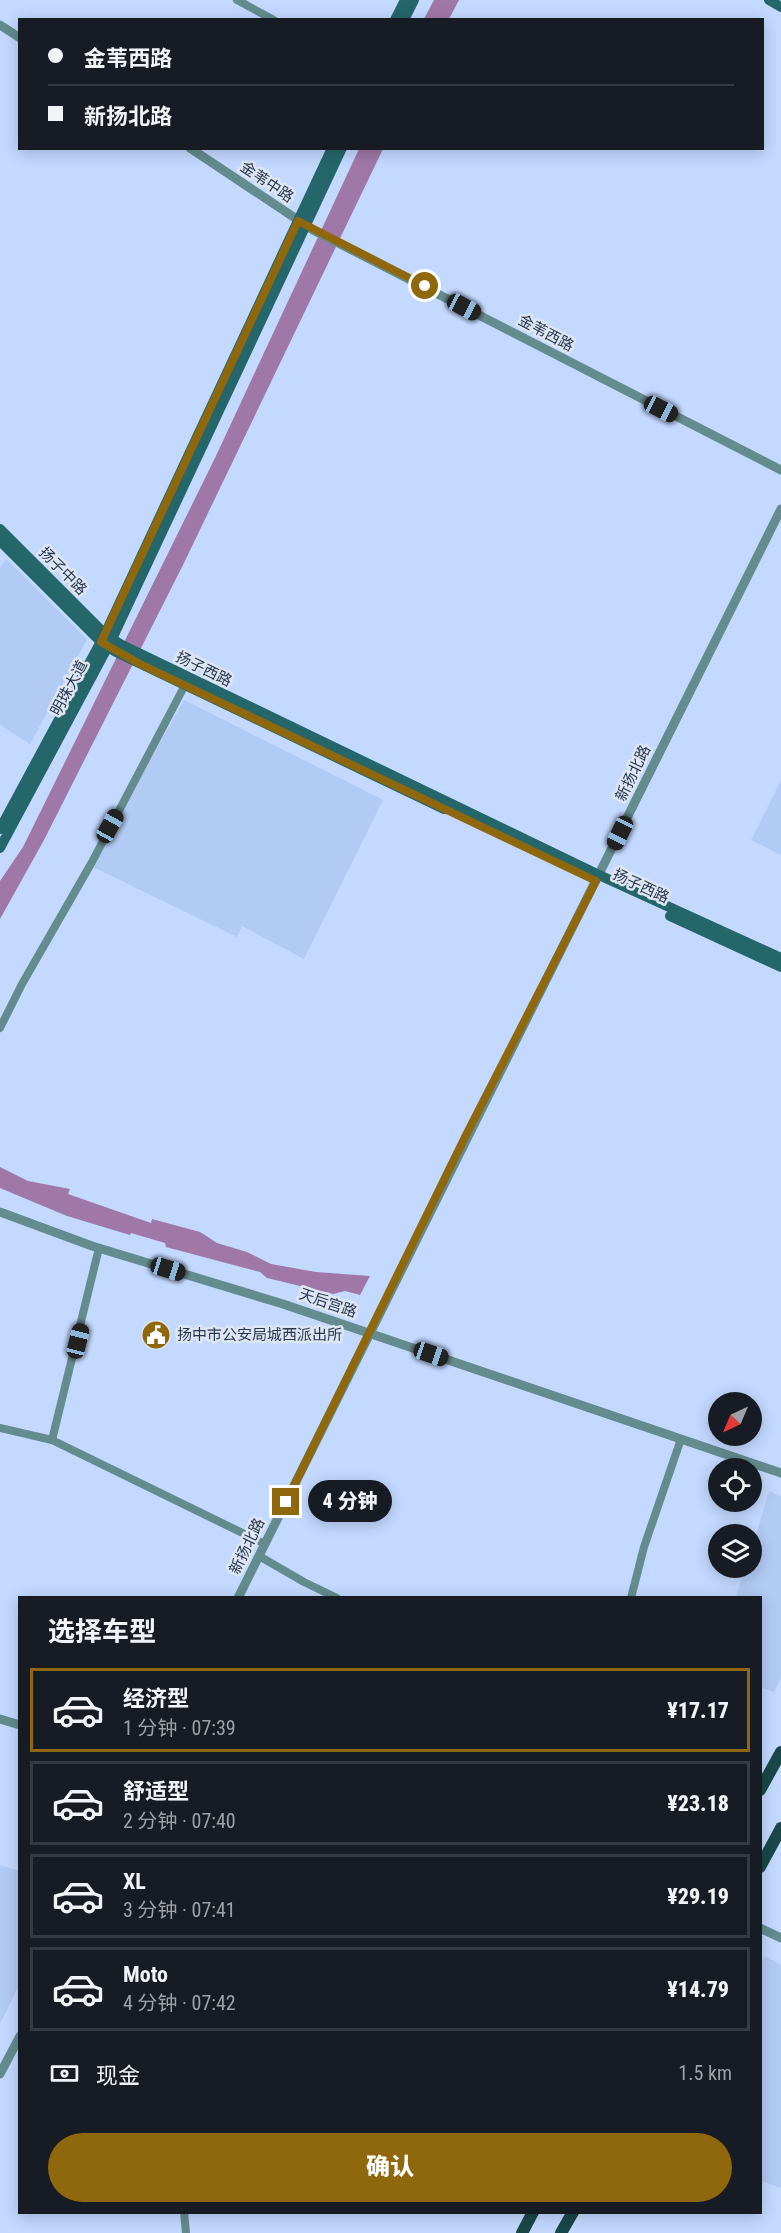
<!DOCTYPE html>
<html lang="zh">
<meta charset="utf-8">
<style>
:root{--surface:#171b24;--page:#242831;--text:#f1f3f6;--muted:#9ea1a6;--line:#363941;--accent:#8f670d}
body{margin:0;font-family:"Roboto Condensed","Noto Sans SC",sans-serif;background:var(--page);color:var(--text);height:100vh;display:flex;flex-direction:column;font-size:22px;white-space:nowrap}
*{box-sizing:border-box;margin:0}
p{font-size:20px;color:var(--muted)}
.icon{flex:none;width:33px;height:33px;fill:none;stroke:currentColor;stroke-width:2;stroke-linecap:round;stroke-linejoin:round}
.map{position:relative;flex:1;overflow:hidden}
.drawer{position:absolute;left:18px;top:1596px;width:744px;height:618px;display:flex;flex-direction:column;background:var(--surface);border-radius:0px;box-shadow:0 3px 15px #0003}
.drawer>*{flex:none}
.banner{position:absolute;left:18px;top:18px;width:746px;height:132px;border-radius:0px;box-shadow:0 3px 15px #0003;display:grid;align-content:center;height:132px;padding:0 30px;background:var(--surface)}
.needle{width:39px;rotate:224deg}
.buttons{position:absolute;left:708px;top:1392px;display:grid;gap:12px}
.buttons a{display:grid;place-items:center;width:54px;height:54px;border-radius:50%;background:var(--surface);box-shadow:0 3px 15px #0003;font-size:30px}
.end{position:absolute;width:27px;height:27px;margin:-14px;border:8px solid #8f670d;background:#fff;box-shadow:0 0 0 3px #fff}
.from{border-radius:50%}
.bubble{position:absolute;height:42px;border-radius:21px;background:var(--surface);box-shadow:0 3px 15px #0003;font-size:20px;font-weight:800;line-height:42px;text-align:center}
.car{position:absolute;width:18px;height:36px;margin:-18px -9px;border-radius:8px;box-shadow:0 0 4px 2px #0007;background:linear-gradient(#222 24%,#8ab4d8 0 40%,#222 0 76%,#8ab4d8 0 86%,#222 0)}
.banner b{display:flex;align-items:center;gap:21px;height:57px;font-size:22px}
.banner b+b{border-top:2px solid var(--line)}
.banner i{width:15px;height:15px;background:var(--text)}
ul{padding:0;list-style:none}
li{display:flex;align-items:center;gap:18px;height:84px;margin:0 12px 9px;padding:0 18px;border:3px solid var(--line);border-radius:0px}
li div{flex:1}
li b{display:block;font-size:22px}
li em{font-style:normal;font-weight:800}
li.selected{border-color:var(--accent)}
li>.icon{width:54px;height:54px;stroke-width:1.5}
h2{padding:0 30px;font-size:27px;line-height:72px}
.pay{display:flex;align-items:center;gap:15px;height:66px;padding:0 30px;font-size:22px}
.pay p{margin-inline-start:auto}
.button{display:flex;gap:12px;margin-top:auto;padding:12px 30px}
.button a{flex:1;height:69px;border-radius:36px;background:var(--accent);color:#fff;font-size:24px;font-weight:800;line-height:69px;text-align:center}
.map>svg:first-child{display:block}
</style>
<div class="map">
<svg width="781" height="2233" viewBox="0 0 781 2233">
<rect width="100%" height="100%" fill="#c3d9ff"/>
<g fill="#b2cbf4">
<polygon points="6,559 87,639 30,744 0,725 0,568"/>
<polygon points="184,700 383,800 304,959 242,926 237,937 91,866"/>
<polygon points="781,780 781,855 751,840"/>
<polygon points="769,1491 781,1496 781,1678 774,1692 761,1687 760,1598 736,1597 745,1568 752,1568 752,1548"/>
<polygon points="0,1865 20,1871 19,1985 0,2024"/>
<polygon points="765,1956 781,1965 781,2188 761,2181 760,1963"/>
</g>
<g fill="#a078a8">
<polygon points="434,0 459,0 449,19 424,19"/>
<polygon points="359,149 383,149 183,565 44,840 0,919 0,881 23,847 215,458"/>
<polygon points="0,1167 28,1181 70,1189 68,1194 151,1223 152,1219 200,1232 217,1243 247,1252 271,1264 316,1272 370,1276 360,1295 345,1291 333,1294 267,1278 260,1272 166,1247 165,1243 131,1233 130,1235 67,1216 0,1188"/>
</g>
<g fill="none" stroke-linecap="round" stroke-linejoin="round">
<g stroke="#648b8e" stroke-width="8">
<polyline points="237,0 274,20"/>
<polyline points="0,1028 22,984 92,862 185,685"/>
<polyline points="0,1428 52,1440 265,1544"/>
<polyline points="52,1440 99,1248"/>
<polyline points="259,1556 304,1582 337,1598"/>
<polyline points="631,1598 644,1547 681,1439"/>
<polyline points="184,2212 186,2233"/>
</g>
<g stroke="#648b8e" stroke-width="9">
<polyline points="0,25 20,38"/>
<polyline points="190,148 313,230 781,470"/>
<polyline points="0,1212 92,1246 283,1304 781,1473"/>
<polyline points="238,1598 781,509"/>
<polyline points="0,1719 20,1725"/>
<polyline points="760,1928 781,1938"/>
<polyline points="0,2074 20,2036"/>
</g>
<g stroke="#25666a" stroke-width="10">
<polyline points="769,0 781,7"/>
<polyline points="395,20 405,0"/>
<polyline points="404,20 414,0"/>
<polyline points="0,529 105,634 120,644 599,875 781,958"/>
<polyline points="0,541 101,642 116,652 444,809"/>
<polyline points="0,829 105,634 332,148"/>
<polyline points="0,848 112,639 342,148"/>
<polyline points="670,916 781,967"/>
</g>
<g stroke="#1a4749" stroke-width="12">
<polyline points="760,1790 781,1752"/>
<polyline points="760,1867 781,1828"/>
<polyline points="522,2233 533,2212"/>
<polyline points="561,2233 573,2212"/>
</g>
</g>
<g fill="none" stroke-linecap="round" stroke-linejoin="round">
<polyline stroke="#8f670d" stroke-width="8" points="286,1502 466,1135 596,881 140,664 101,642 298,221 425,286"/>
</g>
<defs>
<g id="civic-disc" transform="scale(1.5)"><circle r="9.5" fill="#8f670d" stroke="#dee6f3"/><path d="M-.6-6.5H3V-4.5H.6V-3L4-1V1h2V6H-6V1h2V-1L-.6-3ZM-1.2 2.5V6h2.4V2.5Z" fill="#fff"/></g>
</defs>
<g fill-rule="evenodd">
<use href="#civic-disc" x="156" y="1335"/>
</g>
<g text-anchor="middle" stroke-width="5" stroke-linejoin="round" paint-order="stroke">
<g font-size="15" fill="#283750" stroke="#dee6f3">
<text transform="translate(267 182) rotate(34)" y="5">金苇中路</text>
<text transform="translate(546 333) rotate(28)" y="5">金苇西路</text>
<text transform="translate(63 571) rotate(45)" y="5">扬子中路</text>
<text transform="translate(204 669) rotate(26)" y="5">扬子西路</text>
<text transform="translate(69 688) rotate(-62)" y="5">明珠大道</text>
<text transform="translate(633 773) rotate(-64)" y="5">新扬北路</text>
<text transform="translate(641 886) rotate(25)" y="5">扬子西路</text>
<text transform="translate(328 1303) rotate(19)" y="5">天后宫路</text>
<text transform="translate(247 1546) rotate(-64)" y="5">新扬北路</text>
</g>
<g font-size="15" fill="#283750" stroke="#dee6f3" text-anchor="start">
<text x="177" y="1340">扬中市公安局城西派出所</text>
</g>
</g>
</svg>
<div class="buttons">
<a><svg class="needle" viewBox="-14 -14 28 28"><path d="M0-13l5 13h-10z" fill="#e53935"/><path d="M0 13l5-13h-10z" fill="#9ea1a6"/></svg></a>
<a><svg class="icon" aria-label="locate" viewBox="0 0 24 24"><circle cx="12" cy="12" r="6"/><path d="M12 2v4M12 18v4M2 12h4M18 12h4"/></svg></a>
<a><svg class="icon" aria-label="layers" viewBox="0 0 24 24"><path d="M12 4l9 5-9 5-9-5zM3 14l9 5 9-5"/></svg></a>
</div>
<i class="end from" style="left:425px;top:286px"></i>
<i class="end" style="left:286px;top:1502px"></i>
<div class="bubble" style="left:308px;top:1480px;width:84px">4 分钟</div>
<i class="car" style="left:464px;top:307px;rotate:118deg"></i>
<i class="car" style="left:661px;top:409px;rotate:117deg"></i>
<i class="car" style="left:110px;top:826px;rotate:29deg"></i>
<i class="car" style="left:620px;top:833px;rotate:206deg"></i>
<i class="car" style="left:168px;top:1269px;rotate:107deg"></i>
<i class="car" style="left:78px;top:1341px;rotate:14deg"></i>
<i class="car" style="left:431px;top:1354px;rotate:109deg"></i>
<div class="banner">
<b><i class="from"></i>金苇西路</b>
<b><i></i>新扬北路</b>
</div>
<section class="drawer">
<h2>选择车型</h2>
<ul>
<li class="selected"><svg class="icon" aria-label="car" viewBox="0 0 24 24"><path d="M5 17H2v-5l4-1 3-4h7l3 4 3 1v5h-3M9 17h6M6 11h13"/><circle cx="7" cy="17" r="2"/><circle cx="17" cy="17" r="2"/></svg><div><b>经济型</b><p>1 分钟 · 07:39</p></div><em>¥17.17</em></li>
<li><svg class="icon" aria-label="car" viewBox="0 0 24 24"><path d="M5 17H2v-5l4-1 3-4h7l3 4 3 1v5h-3M9 17h6M6 11h13"/><circle cx="7" cy="17" r="2"/><circle cx="17" cy="17" r="2"/></svg><div><b>舒适型</b><p>2 分钟 · 07:40</p></div><em>¥23.18</em></li>
<li><svg class="icon" aria-label="car" viewBox="0 0 24 24"><path d="M5 17H2v-5l4-1 3-4h7l3 4 3 1v5h-3M9 17h6M6 11h13"/><circle cx="7" cy="17" r="2"/><circle cx="17" cy="17" r="2"/></svg><div><b>XL</b><p>3 分钟 · 07:41</p></div><em>¥29.19</em></li>
<li><svg class="icon" aria-label="car" viewBox="0 0 24 24"><path d="M5 17H2v-5l4-1 3-4h7l3 4 3 1v5h-3M9 17h6M6 11h13"/><circle cx="7" cy="17" r="2"/><circle cx="17" cy="17" r="2"/></svg><div><b>Moto</b><p>4 分钟 · 07:42</p></div><em>¥14.79</em></li>
</ul>
<div class="pay"><svg class="icon" aria-label="cash" viewBox="0 0 24 24"><path d="M3 7h18v10H3z"/><circle cx="12" cy="12" r="2"/></svg>现金<p>1.5 km</p></div>
<div class="button"><a>确认</a></div>
</section>
</div>
